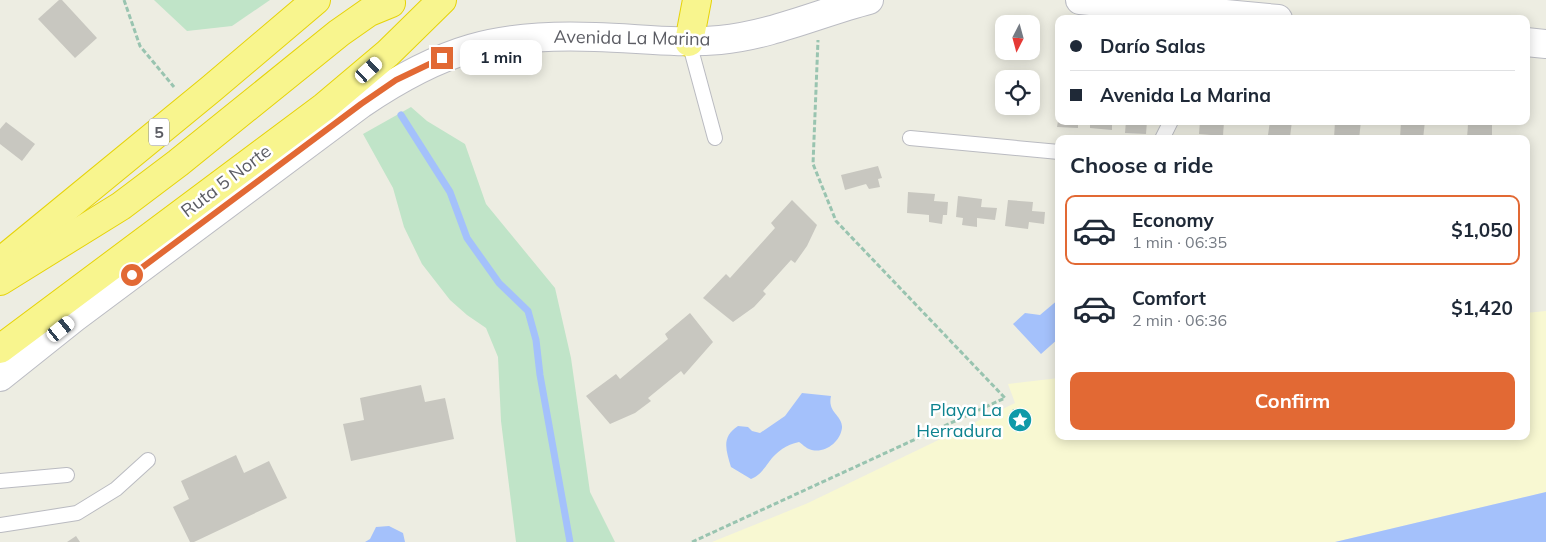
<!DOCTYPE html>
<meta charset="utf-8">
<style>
:root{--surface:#fff;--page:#f6f6f7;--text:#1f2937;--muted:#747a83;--line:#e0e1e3;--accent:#e26934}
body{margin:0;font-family:Mulish,sans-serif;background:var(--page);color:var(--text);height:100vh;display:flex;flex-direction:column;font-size:19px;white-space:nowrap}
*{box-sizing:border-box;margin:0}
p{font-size:16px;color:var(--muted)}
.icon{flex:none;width:28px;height:28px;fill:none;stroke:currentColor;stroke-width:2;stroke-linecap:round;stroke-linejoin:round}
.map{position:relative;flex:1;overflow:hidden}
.side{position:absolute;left:1055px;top:135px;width:475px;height:305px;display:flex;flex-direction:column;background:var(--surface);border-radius:10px;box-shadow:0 2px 12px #0003}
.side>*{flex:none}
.hud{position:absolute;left:1055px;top:15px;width:475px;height:110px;border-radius:10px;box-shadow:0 2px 12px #0003;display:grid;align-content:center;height:110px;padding:0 15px;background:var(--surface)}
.needle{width:32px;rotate:186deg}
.fabs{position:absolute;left:995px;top:15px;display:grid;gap:10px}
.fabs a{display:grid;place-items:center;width:45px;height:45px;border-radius:10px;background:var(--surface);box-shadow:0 2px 12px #0003;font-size:25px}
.end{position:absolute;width:22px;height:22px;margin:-11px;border:6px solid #e26934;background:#fff;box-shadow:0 0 0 2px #fff}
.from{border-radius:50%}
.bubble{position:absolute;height:35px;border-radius:10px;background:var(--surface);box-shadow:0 2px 12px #0003;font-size:16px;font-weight:700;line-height:35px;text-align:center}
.car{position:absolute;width:15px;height:30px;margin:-15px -8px;border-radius:6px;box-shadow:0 0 4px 1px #0007;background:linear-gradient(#fff 24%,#345 0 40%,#fff 0 76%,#345 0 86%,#fff 0)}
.hud b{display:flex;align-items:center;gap:18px;height:48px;font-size:19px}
.hud b+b{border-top:1px solid var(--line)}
.hud i{width:12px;height:12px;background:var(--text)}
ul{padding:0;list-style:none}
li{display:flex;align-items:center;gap:15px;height:70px;margin:0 10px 8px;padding:0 5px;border:2px solid transparent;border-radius:10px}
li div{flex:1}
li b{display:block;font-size:19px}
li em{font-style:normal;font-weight:700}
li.on{border-color:var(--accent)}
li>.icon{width:45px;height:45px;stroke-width:1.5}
h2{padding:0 15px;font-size:22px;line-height:60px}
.action{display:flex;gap:10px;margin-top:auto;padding:10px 15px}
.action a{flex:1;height:58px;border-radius:10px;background:var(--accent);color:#fff;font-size:20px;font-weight:700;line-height:58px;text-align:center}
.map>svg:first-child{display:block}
</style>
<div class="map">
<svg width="1546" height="542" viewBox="0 0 1546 542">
<rect width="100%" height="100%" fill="#edede2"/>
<g fill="#c0e4c8">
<polygon points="154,0 270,0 232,26 187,31"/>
<polygon points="411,107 427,121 465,144 486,204 555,288 571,358 590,492 615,542 516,542 501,421 498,357 486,328 467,315 450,300 422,264 404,227 393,188 363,134"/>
</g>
<polygon fill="#f8f8d2" points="1546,311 1546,492 1335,542 712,542 808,503 1015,403 1008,384 1059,378 1059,436 1526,436 1526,313"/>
<g fill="#a4c1fb">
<polygon points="1059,299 1059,338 1041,354 1013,324 1025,313 1040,315"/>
<path d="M802,393L831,396C827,413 843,415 842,428C840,443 823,455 809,449C806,448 802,444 799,442C786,445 777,451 769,462C763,470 760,475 751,479L731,467C726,450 721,437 738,426L748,427L752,431L760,433L785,416Z"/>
<polygon points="1546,492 1546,542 1335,542"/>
<polygon points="389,526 403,533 405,542 365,542 370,539 376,527"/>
</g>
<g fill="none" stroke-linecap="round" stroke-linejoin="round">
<polyline stroke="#a4c1fb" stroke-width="7" points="401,115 450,192 467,238 499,283 528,311 536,340 540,375 570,542"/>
</g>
<g fill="#c8c7c0">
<polygon points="59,0 62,0 97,38 75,58 38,19"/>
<polygon points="1058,121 1078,121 1078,128 1057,127"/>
<polygon points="1090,121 1112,121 1112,130 1090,128"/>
<polygon points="1126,121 1147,121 1146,134 1125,133"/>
<polygon points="1200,121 1224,121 1223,136 1199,134"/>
<polygon points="1270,121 1292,121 1290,137 1268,135"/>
<polygon points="1335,121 1361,121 1359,139 1334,139"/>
<polygon points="1401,121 1425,121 1423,139 1400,139"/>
<polygon points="6,122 35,144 22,161 0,144 0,129"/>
<polygon points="1468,124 1492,125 1492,139 1467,139"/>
<polygon points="878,166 882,178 878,179 880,187 869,189 866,184 845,190 841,175"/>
<polygon points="908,192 935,194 934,201 948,202 947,215 943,215 942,224 929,222 929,215 907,213"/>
<polygon points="958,196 982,199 981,207 997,208 995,220 977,218 977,227 962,225 963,218 956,217"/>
<polygon points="792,200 817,225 807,246 795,263 791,260 763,291 766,294 754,307 733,322 703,298 726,274 730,278 775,228 771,223"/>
<polygon points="1008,200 1033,202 1032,211 1045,212 1044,224 1029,222 1028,229 1005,226"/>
<polygon points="690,313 713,342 684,375 681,371 648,398 651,401 635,413 610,424 586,396 616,374 620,379 668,339 665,334"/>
<polygon points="421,385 425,402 445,398 454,439 351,461 343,424 364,420 360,398"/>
<polygon points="236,455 244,473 269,461 287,498 194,542 190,542 173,507 189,499 181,481"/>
<polygon points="76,536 80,542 67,542"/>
</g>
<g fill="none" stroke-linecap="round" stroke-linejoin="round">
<g stroke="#babbc1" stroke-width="16">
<g id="lane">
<polyline points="689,42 715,138"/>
<polyline points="910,138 1059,152"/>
<polyline points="1162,139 1171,121"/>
<polyline points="0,481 67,475"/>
<polyline points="0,525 77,513 116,489 148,460"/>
</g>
</g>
<g stroke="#bbbcc3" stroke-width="30">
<g id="secondary">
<polyline points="1080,0 1278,19"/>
<polyline points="1526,42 1546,44"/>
<path d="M0,377L74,318L361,104C442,49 497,33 595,37C637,38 678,44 720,40C772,35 819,13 869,0"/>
</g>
</g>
<g stroke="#e6d309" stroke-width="30">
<g id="highway">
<polyline points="689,42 697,0"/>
<polyline points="0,262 211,89 316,0"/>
<polyline points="0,281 121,206 178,163 339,33 369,12 391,3"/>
<polyline points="0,349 324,107 388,53 442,0"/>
</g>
</g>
<g stroke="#99c4b0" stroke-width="3" stroke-dasharray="5 2.5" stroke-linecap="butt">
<polyline points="124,0 140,46 174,87"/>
<polyline points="692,542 1005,398 836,221 813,164 818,40"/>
</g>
<use href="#lane" stroke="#fff" stroke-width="14"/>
<use href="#secondary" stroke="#fff" stroke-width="28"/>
<use href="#highway" stroke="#f8f58e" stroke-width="28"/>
</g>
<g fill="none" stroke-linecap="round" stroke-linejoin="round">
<polyline stroke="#e26934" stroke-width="6" points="132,275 361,104 396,80 442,58"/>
</g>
<defs>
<g id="sight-disc" transform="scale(1.25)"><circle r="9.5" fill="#0f9aa8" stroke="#fff"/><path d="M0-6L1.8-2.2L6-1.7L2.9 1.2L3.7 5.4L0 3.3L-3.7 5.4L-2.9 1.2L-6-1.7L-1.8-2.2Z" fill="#fff"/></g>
</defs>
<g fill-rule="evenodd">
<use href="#sight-disc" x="1020" y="420"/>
</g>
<g text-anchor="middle" stroke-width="5" stroke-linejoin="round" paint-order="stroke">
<rect fill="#fff" stroke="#8c8d92" stroke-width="1" x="149" y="118.5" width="20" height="27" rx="4"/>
<g font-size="16" font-weight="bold" fill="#5b5c63">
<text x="159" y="138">5</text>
</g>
<g font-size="18" fill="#5b5c63" stroke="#fff">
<text transform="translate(632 38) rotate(1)" y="6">Avenida La Marina</text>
<text transform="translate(226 181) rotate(-37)" y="6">Ruta 5 Norte</text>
</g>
<g font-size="18" fill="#0d838f" stroke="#fff" text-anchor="end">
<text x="1002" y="416">Playa La<tspan x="1002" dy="21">Herradura</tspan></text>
</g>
</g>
</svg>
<div class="fabs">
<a><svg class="needle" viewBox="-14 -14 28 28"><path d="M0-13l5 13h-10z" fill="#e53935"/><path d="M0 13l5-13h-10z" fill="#747a83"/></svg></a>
<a><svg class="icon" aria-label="locate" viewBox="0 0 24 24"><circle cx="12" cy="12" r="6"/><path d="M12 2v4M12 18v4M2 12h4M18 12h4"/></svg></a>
</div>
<i class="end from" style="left:132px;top:275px"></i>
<i class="end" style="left:442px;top:58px"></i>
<div class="bubble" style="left:460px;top:40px;width:82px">1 min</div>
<i class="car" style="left:369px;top:70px;rotate:48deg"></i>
<i class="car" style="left:61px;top:329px;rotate:51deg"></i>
<div class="hud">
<b><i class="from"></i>Darío Salas</b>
<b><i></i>Avenida La Marina</b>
</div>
<section class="side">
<h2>Choose a ride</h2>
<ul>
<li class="on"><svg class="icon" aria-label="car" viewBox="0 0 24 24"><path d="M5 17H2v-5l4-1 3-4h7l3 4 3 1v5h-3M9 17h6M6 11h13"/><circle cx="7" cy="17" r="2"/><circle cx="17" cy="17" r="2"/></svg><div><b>Economy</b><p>1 min · 06:35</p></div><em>$1,050</em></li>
<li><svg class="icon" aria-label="car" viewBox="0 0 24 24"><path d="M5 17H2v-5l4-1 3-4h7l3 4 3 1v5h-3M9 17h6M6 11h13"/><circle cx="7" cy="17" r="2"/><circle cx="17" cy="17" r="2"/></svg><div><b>Comfort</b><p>2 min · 06:36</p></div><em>$1,420</em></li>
</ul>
<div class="action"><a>Confirm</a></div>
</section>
</div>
